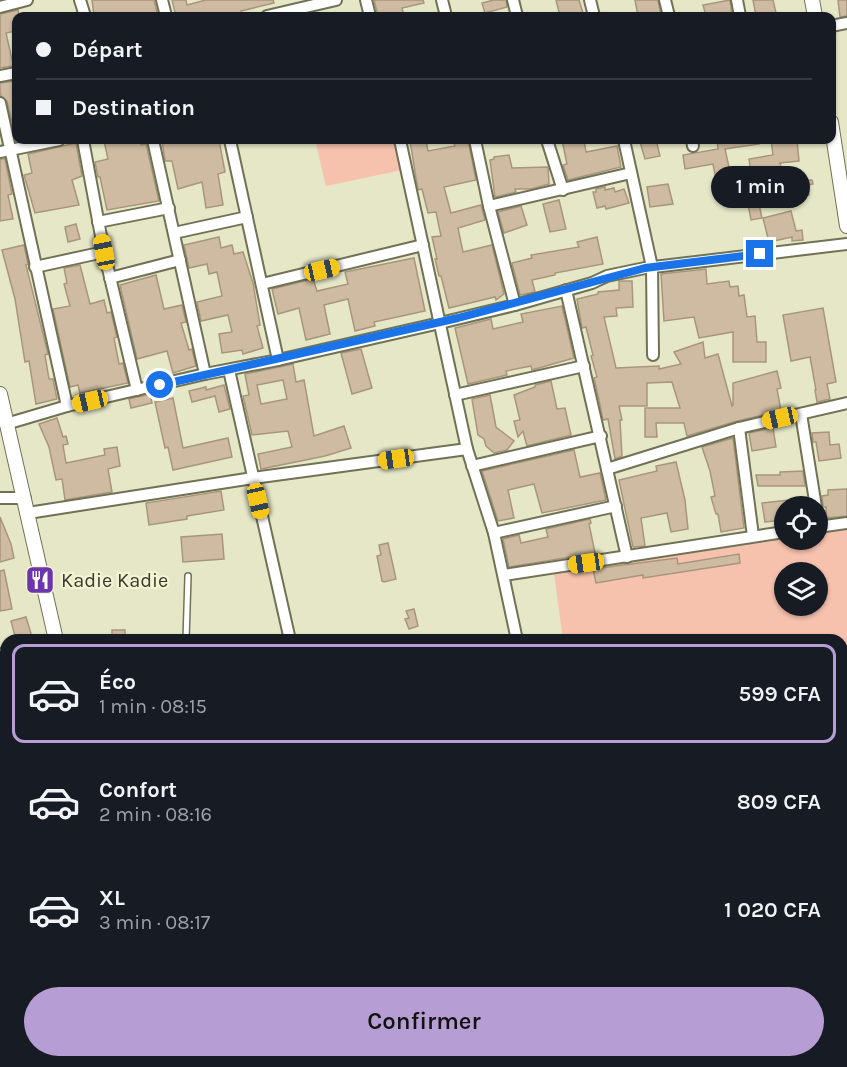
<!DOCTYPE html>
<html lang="fr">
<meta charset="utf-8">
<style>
:root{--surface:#171b24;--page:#242831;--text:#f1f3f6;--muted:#9ea1a6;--line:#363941;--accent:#b69ed5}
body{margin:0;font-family:Karla,sans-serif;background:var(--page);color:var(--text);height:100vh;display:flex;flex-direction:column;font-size:22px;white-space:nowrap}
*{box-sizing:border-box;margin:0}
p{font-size:20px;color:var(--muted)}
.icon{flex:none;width:33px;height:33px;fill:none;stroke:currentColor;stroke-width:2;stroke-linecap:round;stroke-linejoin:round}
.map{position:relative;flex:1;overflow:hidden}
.drawer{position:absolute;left:0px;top:634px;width:848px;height:434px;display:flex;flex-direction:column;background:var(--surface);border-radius:18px 18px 0 0;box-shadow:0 2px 4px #0004}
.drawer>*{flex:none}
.banner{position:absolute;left:12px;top:12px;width:824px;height:132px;border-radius:12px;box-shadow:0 2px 4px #0004;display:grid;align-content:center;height:132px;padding:0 24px;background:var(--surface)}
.controls{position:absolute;left:774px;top:496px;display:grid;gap:12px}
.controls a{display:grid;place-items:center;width:54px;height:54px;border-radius:50%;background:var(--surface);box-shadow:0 2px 4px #0004;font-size:30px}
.end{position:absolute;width:27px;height:27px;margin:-14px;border:8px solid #1a73e8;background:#fff;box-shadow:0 0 0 3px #fff}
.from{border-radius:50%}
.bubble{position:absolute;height:42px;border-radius:21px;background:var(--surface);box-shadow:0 2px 4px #0004;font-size:20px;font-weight:600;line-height:42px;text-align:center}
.car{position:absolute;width:18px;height:36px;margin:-18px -9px;border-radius:8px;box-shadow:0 0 4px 2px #0007;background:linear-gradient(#f5c518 24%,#345 0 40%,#f5c518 0 76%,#345 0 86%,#f5c518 0)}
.banner b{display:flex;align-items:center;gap:21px;height:57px;font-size:22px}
.banner b+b{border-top:2px solid var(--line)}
.banner i{width:15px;height:15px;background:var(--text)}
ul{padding:10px 0 0;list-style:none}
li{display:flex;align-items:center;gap:18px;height:99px;margin:0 12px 9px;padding:0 12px;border:3px solid transparent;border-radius:12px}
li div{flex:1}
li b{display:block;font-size:22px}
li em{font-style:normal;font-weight:600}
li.current{border-color:var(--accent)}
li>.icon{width:54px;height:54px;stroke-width:1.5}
.action{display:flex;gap:12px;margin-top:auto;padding:12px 24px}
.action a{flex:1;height:69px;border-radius:36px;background:var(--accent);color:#111;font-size:24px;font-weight:600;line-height:69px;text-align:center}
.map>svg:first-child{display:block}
</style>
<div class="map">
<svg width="847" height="1067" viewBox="0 0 847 1067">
<rect width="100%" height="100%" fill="#e5e7c7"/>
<g fill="#f6c1ad" fill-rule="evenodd">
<polygon points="315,140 394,140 402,170 326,186"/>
<path d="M847,529V721L842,722V640H563L554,573L784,538V540H818V533ZM784,573H818V606H784Z"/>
</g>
<g fill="#cebba1" stroke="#a8967c" stroke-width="1.5" fill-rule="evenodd">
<polygon points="92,0 154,0 158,16 94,16"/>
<polygon points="172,0 186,0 187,5 206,0 273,0 274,3 241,11 242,13 230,16 176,16"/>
<polygon points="374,0 423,0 424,3 402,8 404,16 378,16"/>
<polygon points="494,0 506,0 507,7 485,13 482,3"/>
<polygon points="556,0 579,0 584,16 574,16 573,13 560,16"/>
<polygon points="635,0 658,0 661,16 638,16"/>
<polygon points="730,0 732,16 706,16 703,5"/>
<polygon points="753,0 773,0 776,13 756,16"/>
<polygon points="838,0 847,0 847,16 840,17"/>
<polygon points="18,10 19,16 16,16 16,31 6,33 13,64 12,66 0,68 0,14"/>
<polygon points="15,81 16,90 16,140 7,101 1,96 0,91 0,83"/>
<polygon points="110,140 139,140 141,145 146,144 159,201 107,210 100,177 98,177 95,162 108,159 104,141"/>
<polygon points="162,140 191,140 192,143 206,140 219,140 225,172 218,174 223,205 206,208 202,182 178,189 172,161 165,161"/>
<polygon points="426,140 428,151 455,146 453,140 468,140 476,180 444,187 451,213 481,205 485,220 458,228 463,252 492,245 504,294 496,300 495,297 449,308 441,276 439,276 435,259 437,259 432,237 441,236 436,212 428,213 422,189 418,190 410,141"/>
<polygon points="562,140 584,140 586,152 617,146 621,167 568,180 563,165 567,164"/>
<polygon points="651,140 656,140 660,156 645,159 640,142"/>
<polygon points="717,140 758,140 759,144 725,149 732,181 717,184 713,164 685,169 683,155 718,149"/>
<polygon points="771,140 797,140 799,161 780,163 785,182 812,180 813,184 808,185 809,195 793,197 793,190 758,200 762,218 751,220 745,189 753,188 749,159 773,155"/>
<polygon points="76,143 82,176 72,180 79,205 35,213 24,175 32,173 28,154"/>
<polygon points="509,155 512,168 548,167 549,184 531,189 515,189 516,192 495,197 490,160 494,159 494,157"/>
<polygon points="0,159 5,159 12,194 8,195 13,219 0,221"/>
<polygon points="668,184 673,204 650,207 647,187"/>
<polygon points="605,187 605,190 614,188 615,192 624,189 629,203 606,209 605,206 597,208 593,192 596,192 596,189"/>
<polygon points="559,200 566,229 550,232 543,204"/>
<polygon points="521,206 527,225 504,233 498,212"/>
<polygon points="791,211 796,231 802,230 803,240 792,241 792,237 769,242 763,218"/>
<polygon points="76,224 80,239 68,242 65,227"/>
<polygon points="219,237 221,248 232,245 234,254 243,252 253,283 260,325 257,326 263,348 243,354 242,350 222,353 219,334 232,332 228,315 201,321 197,302 222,296 217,272 209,274 207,264 189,268 184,245"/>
<polygon points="597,237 603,264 555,273 555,275 532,280 535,292 520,295 512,263 532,258 531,255 579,247 577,242"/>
<polygon points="24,245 28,264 26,265 48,354 45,355 49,379 53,379 57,399 36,404 29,361 25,362 15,299 2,250"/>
<polygon points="414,258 425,311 374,322 375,326 355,331 348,299 324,305 330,334 306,340 299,308 278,314 272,289 313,279 317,291 348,284 345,272"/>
<polygon points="80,265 90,304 104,300 107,313 111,312 117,337 114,338 119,364 123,363 128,383 80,393 78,385 70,387 53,309 70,306 64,284 67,283 64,268"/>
<polygon points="706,269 707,284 729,281 730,287 738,286 739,296 744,295 747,317 755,316 757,342 766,342 766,362 733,362 733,332 699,338 694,317 664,321 661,274"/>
<polygon points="156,275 164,309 182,305 186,322 181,323 189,350 192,349 196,366 173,373 167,351 137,359 120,285"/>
<polygon points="619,281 632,281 633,307 616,308 617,316 604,317 616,368 659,366 659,369 681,364 674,352 703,342 705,358 718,354 732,406 733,405 733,383 777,371 781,388 777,389 781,411 737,421 687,436 684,423 656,423 657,437 645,437 645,408 680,408 672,382 647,383 647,406 619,406 622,420 620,420 622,456 615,459 608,419 603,420 599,400 594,378 597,377 591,356 593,355 586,327 582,328 577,299 598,294 598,292 619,290"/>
<polygon points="562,306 574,358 532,370 531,366 506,371 507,375 468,384 455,328 491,319 493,329 523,322 521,314"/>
<polygon points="823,308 836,382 827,384 830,399 817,402 815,390 816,390 810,357 791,361 783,315"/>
<polygon points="361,349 372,388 352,394 341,353"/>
<path d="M293,364L296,382L304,380L314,436L344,426L351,448L325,456L261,469L258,454L292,447L288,431L252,435L243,396L249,395L245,374ZM283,380L287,399L261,404L257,385Z"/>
<polygon points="551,381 557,409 565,408 571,435 527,446 523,431 518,437 514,421 520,420 514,395 535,387 535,385"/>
<polygon points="224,385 230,409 219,412 215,396 192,402 189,391 206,387 206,390"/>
<polygon points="150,394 152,403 131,408 129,399"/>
<polygon points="490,395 496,427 514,441 507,450 494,453 486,446 484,439 478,435 472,399"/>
<polygon points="173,398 183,448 228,438 232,457 173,470 168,447 165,448 155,402"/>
<polygon points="57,418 63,437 66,436 68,444 63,445 66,463 105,455 104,449 117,447 120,466 108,469 112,492 65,500 62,479 56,480 49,447 39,424"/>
<polygon points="773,428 776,447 752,451 749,433"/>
<polygon points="829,432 830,445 839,444 841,458 819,461 816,442 813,442 812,433"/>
<polygon points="733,438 744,528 721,532 718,514 716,514 711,497 715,496 710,471 702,447"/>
<polygon points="574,450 580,477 600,473 606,500 542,513 534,484 508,490 514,518 498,521 482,471"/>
<polygon points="676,462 685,500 688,529 671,532 667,513 641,518 645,546 633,547 619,480 657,471 656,466"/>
<polygon points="803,471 805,486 758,486 756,475 780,475 780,472"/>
<polygon points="847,489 847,516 826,518 826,507 823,507 822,496 828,495 828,490"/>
<polygon points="221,491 224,510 187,516 187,519 149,525 146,503"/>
<polygon points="807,498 808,507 783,507 784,520 765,522 762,503"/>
<polygon points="0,517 11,544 14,558 0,562"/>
<polygon points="590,519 591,523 589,524 595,553 509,567 503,539 519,535 521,543 548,537 546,529"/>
<polygon points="222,534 224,559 183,562 181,537"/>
<polygon points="388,543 396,579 384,582 382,581 377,556 381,555 379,545"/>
<polygon points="739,554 740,563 643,578 643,575 596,583 593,569 677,558 678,564"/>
<polygon points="4,570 12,609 0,611 0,571"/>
<polygon points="414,609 418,626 409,629 405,619 409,618 406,611"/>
<polygon points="26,617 32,637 16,640 11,621"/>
<rect x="112" y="630" width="13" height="10"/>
</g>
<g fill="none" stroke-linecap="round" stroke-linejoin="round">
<g stroke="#707255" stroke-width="8">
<g id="service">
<polyline points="186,640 188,576"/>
<polyline points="842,762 847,762"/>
<polyline points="842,785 847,785"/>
</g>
</g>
<g stroke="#707255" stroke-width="14">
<g id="minor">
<polyline points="80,0 85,16"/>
<polyline points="162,0 166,16"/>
<polyline points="366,0 370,16"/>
<polyline points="442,0 446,16"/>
<polyline points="513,0 517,16"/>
<polyline points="590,0 594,16"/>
<polyline points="665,0 669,16"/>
<polyline points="737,0 740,16"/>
<polyline points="0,7 27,0"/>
<polyline points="267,16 336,0"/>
<polyline points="831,26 847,23"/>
<polyline points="0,76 16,73"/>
<polyline points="0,103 67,406"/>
<polyline points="83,140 104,252 137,390"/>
<polyline points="153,140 205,374"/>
<polyline points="230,140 278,360"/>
<polyline points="400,140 467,449 494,533 517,640"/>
<polyline points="475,140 489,206 515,305"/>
<polyline points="547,140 563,190"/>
<polyline points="624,140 652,267 653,355"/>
<polyline points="692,140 693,146"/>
<polyline points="0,152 59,140"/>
<polyline points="489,206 631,173"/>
<polyline points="98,222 169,208"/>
<polyline points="174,233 247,217"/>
<polyline points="35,267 104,252"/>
<polyline points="110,278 180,260"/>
<polyline points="262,284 423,245"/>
<polyline points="566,290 627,557"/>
<polyline points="229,370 290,640"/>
<polyline points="455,395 584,366"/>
<polyline points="801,414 816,507"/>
<polyline points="6,424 67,406 205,374 278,360 440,323 515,305 592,283 607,276 645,268 847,244"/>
<polyline points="739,428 753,536"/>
<polyline points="472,466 601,436"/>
<polyline points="607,469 739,428 847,403"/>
<polyline points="0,498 25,498"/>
<polyline points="28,513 253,478 467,449"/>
<polyline points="818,527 847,523"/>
<polyline points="494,533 616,506"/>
<polyline points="504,575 784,532"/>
<polyline points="0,654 6,653"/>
<polyline points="341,1062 342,1067"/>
<polyline points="74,1067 85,1062"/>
</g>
</g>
<g stroke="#707255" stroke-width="16">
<g id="tertiary">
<polyline points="812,0 815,16"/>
<polyline points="831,122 847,226"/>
<polyline points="0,394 56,640"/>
<polyline points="842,819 847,819"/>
<polyline points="0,847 6,847"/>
<polyline points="197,1062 199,1067"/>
</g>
</g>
<use href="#service" stroke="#fff" stroke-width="5"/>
<use href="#minor" stroke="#fff" stroke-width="10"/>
<use href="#tertiary" stroke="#fff" stroke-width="14"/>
</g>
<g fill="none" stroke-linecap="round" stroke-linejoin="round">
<polyline stroke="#1a73e8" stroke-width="8" points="160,385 458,318 645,268 760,254"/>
</g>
<defs>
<g id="restaurant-square" transform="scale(1.5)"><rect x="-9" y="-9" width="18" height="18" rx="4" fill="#6d35ac" stroke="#f2f4d4"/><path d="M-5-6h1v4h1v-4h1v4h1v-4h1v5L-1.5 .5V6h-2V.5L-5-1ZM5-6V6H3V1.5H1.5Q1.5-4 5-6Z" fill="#fff"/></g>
</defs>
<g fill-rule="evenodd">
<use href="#restaurant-square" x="40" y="580"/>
</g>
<g text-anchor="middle" stroke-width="4.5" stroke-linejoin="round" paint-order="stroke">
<g font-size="20" fill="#3a3b2e" stroke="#f2f4d4" text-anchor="start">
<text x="61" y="587">Kadie Kadie</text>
</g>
</g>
</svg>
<div class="controls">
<a><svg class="icon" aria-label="locate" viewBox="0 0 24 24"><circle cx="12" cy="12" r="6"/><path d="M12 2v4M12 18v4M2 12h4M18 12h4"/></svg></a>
<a><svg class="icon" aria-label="layers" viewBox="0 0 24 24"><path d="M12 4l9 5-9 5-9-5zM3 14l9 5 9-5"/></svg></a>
</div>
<i class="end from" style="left:160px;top:385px"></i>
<i class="end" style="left:760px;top:254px"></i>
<div class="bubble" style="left:711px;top:166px;width:99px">1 min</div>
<i class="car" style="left:104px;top:252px;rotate:349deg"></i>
<i class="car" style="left:322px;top:270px;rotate:77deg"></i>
<i class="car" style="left:90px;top:401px;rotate:257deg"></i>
<i class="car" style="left:780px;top:418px;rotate:257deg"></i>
<i class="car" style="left:396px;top:459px;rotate:262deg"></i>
<i class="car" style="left:258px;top:501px;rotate:167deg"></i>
<i class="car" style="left:586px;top:563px;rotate:262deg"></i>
<div class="banner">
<b><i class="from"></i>Départ</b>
<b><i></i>Destination</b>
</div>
<section class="drawer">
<ul>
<li class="current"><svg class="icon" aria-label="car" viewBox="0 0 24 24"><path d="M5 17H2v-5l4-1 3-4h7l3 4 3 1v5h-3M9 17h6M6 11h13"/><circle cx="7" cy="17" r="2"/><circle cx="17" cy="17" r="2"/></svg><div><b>Éco</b><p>1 min · 08:15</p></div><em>599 CFA</em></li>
<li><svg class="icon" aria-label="car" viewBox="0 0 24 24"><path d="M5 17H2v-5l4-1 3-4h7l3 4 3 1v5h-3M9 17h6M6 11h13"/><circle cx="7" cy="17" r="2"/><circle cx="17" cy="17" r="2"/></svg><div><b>Confort</b><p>2 min · 08:16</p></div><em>809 CFA</em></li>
<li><svg class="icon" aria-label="car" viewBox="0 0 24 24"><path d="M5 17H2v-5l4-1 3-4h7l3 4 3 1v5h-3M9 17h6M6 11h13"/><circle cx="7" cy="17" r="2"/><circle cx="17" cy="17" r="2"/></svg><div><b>XL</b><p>3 min · 08:17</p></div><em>1 020 CFA</em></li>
</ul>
<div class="action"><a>Confirmer</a></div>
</section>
</div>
